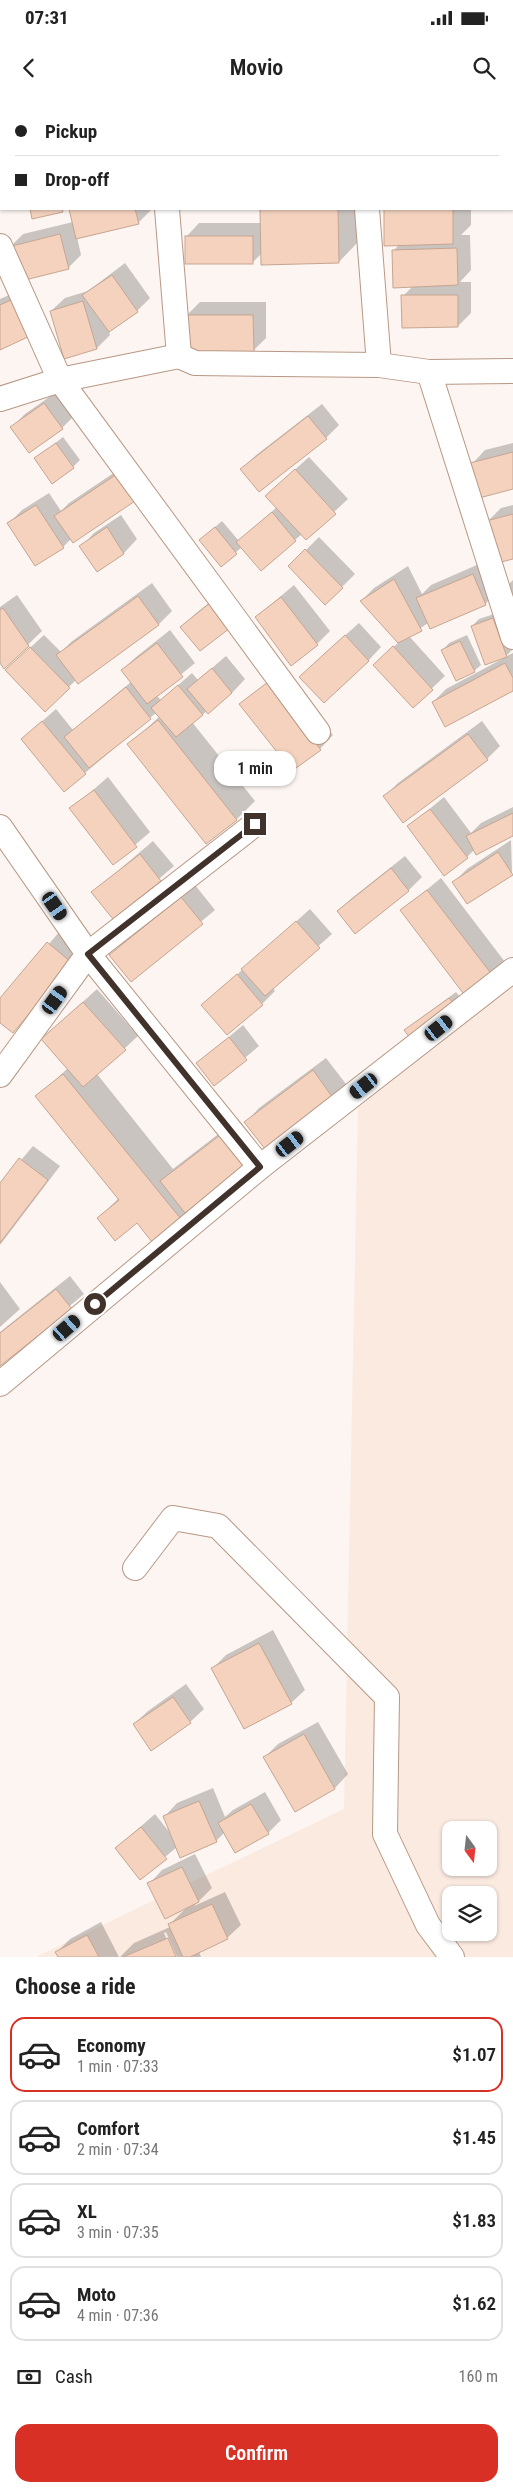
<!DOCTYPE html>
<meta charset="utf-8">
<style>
:root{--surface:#fff;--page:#f2f2f2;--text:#222;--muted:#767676;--line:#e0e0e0;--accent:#d93025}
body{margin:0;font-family:"Roboto Condensed",sans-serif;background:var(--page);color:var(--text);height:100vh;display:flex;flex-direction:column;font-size:19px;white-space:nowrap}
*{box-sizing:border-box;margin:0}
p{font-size:16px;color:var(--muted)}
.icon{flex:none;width:28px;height:28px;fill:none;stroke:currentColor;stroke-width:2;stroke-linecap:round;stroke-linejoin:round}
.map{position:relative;height:1857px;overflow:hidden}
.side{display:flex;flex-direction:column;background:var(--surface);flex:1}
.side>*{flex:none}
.banner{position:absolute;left:0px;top:0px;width:514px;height:110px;box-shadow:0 1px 4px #0004;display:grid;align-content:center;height:110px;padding:0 15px;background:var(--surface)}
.needle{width:32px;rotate:165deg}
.buttons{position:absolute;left:442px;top:1721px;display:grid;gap:10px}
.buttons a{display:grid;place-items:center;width:55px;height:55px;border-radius:10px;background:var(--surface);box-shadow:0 1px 4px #0004;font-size:25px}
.end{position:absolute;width:22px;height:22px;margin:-11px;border:6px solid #41332c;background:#fff;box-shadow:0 0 0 2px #fff}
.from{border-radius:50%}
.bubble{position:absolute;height:35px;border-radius:15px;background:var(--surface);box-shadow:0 1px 4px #0004;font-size:16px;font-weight:600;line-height:35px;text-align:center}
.car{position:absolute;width:15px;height:30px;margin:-15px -8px;border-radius:6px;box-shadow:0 0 4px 1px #0007;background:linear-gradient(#222 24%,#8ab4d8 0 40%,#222 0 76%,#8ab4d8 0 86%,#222 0)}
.banner b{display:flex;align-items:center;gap:18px;height:48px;font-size:19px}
.banner b+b{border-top:1px solid var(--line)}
.banner i{width:12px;height:12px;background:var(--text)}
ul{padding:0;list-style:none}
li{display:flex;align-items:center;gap:15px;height:75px;margin:0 10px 8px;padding:0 5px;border:2px solid var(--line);border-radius:15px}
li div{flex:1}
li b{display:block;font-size:19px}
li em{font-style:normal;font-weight:600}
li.on{border-color:var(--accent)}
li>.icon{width:45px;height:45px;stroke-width:1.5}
h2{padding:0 15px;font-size:22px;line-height:60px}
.pay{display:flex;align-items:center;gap:12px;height:55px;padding:0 15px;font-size:19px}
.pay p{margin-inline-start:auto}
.primary-button{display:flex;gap:10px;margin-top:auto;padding:10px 15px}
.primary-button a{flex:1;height:58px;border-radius:15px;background:var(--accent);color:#fff;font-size:20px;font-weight:600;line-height:58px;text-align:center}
.status{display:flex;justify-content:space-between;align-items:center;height:35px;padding:0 25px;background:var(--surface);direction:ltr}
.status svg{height:14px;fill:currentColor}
header{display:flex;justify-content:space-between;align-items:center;height:65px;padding:0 15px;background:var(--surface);font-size:22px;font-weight:600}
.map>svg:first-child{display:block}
</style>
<div class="status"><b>07:31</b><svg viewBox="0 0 49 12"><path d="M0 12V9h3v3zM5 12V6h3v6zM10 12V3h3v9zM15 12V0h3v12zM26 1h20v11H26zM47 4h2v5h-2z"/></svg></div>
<header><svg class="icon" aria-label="back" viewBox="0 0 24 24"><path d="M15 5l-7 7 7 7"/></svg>Movio<svg class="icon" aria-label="search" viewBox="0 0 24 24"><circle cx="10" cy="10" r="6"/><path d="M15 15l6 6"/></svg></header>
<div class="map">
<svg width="513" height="1857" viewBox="0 0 513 1857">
<rect width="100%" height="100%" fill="#fcf5f1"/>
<path fill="#fbeae0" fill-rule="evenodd" d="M513,881V1857H36L344,1709L358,1008ZM451,1730H489V1768H451ZM451,1795H489V1832H451Z"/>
<g fill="#0003">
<polygon points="0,0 110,0 1,1 0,35"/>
<polygon points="119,0 148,0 148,1 118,1"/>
<rect x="174" y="0" width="40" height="1"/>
<polygon points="226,0 351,0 351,1 225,1"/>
<polygon points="70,109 152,109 138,123 77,137 81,155 68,168 10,147 23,134 73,122"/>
<polygon points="262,109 356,109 357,143 339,162 262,153 252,163 186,137 199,123 262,123"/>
<polygon points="385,109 471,109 471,125 461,135 470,135 471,170 460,182 471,182 471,213 458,226 403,196 413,186 393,151 400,144 386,145"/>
<polygon points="125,163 150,198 137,211 109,231 110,235 97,248 51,211 65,198 88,191"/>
<polygon points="27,187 0,248 0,199"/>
<polygon points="200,202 266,202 266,238 253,251 187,215"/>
<polygon points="58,291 75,315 62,328 12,327 25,314"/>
<polygon points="322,304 339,325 326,338 242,369 255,356"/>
<polygon points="63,337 80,360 73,367 36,358"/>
<polygon points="513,343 513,388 472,364 485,350"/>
<polygon points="309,357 348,399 306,438 302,434 261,469 242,447 221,465 208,433 222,421 239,441 277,407 280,383"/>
<polygon points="133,360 150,385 71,439 63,447 8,424 22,410 49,393 61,411 69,403"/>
<polygon points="513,405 513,458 487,422 501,408"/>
<polygon points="121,415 137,439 124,453 97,471 81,447 94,433"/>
<polygon points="319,437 355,474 342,487 290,466"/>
<polygon points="486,461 499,491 485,504 428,523 409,536 445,576 413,606 388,552 399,542 361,501 374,488 408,466 422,494 431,485"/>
<polygon points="513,480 513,501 508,485"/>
<polygon points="152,483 172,511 159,524 78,583 76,580 45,610 20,557 44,535 61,552 71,542"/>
<polygon points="294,485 330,531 317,544 256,517"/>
<polygon points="224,491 242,514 182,527 195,514"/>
<polygon points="17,495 42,531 5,567 0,561 0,507"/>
<polygon points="500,512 513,549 505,557 513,553 513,590 433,602 446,589 504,558 472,526 479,519"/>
<polygon points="359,523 381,547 368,561 314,563"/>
<polygon points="170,530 195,563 156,595 161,600 192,573 198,580 226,556 245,579 232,593 192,622 255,701 237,719 207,742 129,645 160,616 157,612 85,673 22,639 56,609 73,630 131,582 122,570 136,557"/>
<polygon points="467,535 481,565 474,571 443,550 449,543"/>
<polygon points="282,570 333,635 320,649 241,604"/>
<polygon points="482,621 500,646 487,659 385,696 398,683"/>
<polygon points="108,677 150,732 113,764 71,709"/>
<polygon points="444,697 471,733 481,723 513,707 513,735 474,750 467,757 409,726"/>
<polygon points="511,740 512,774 454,782 467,769"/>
<polygon points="153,741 174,766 113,818 93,792"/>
<polygon points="405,756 422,777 409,790 355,832 338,811 352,798"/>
<polygon points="441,778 505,862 492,875 402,810"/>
<polygon points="195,785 215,810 131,880 111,855"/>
<polygon points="310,809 332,834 272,887 275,891 262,904 203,905"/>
<polygon points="61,830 85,849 13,932 0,921 0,900"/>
<polygon points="97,889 138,936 97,974 173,1069 238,1019 262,1050 153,1140 138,1122 98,1118 119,1098 37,997 68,968 42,939"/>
<polygon points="456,892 464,902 406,930 413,924"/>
<polygon points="243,925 259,946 214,984 198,963"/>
<polygon points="326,958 346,984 332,997 246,1022 259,1008"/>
<polygon points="33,1046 60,1066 0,1145 0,1085"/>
<polygon points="70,1176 84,1194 0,1264 0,1232"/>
<polygon points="0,1182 20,1209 0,1227"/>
<polygon points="273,1530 305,1590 291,1603 213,1568 226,1555"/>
<polygon points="186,1584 204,1609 190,1622 134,1624 148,1611"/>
<polygon points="318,1622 348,1674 335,1688 295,1710 265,1657 278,1644"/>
<polygon points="213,1688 225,1717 233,1710 265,1692 281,1720 268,1733 225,1732 216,1741 177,1747 140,1778 116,1748 155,1714 170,1733 164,1717 177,1703"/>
<polygon points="195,1754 212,1788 194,1806 225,1792 241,1825 227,1838 199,1852 201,1857 177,1857 166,1832 164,1833 174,1857 120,1857 134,1843 170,1827 169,1825 186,1808 149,1784 162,1770"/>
<polygon points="101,1822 119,1857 60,1857 57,1852 70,1839"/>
</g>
<g fill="#f4d2be" stroke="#c6a592">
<polygon points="0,0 42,0 42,1 1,1 0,36"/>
<polygon points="49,0 104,0 104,1 50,1"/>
<rect x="262" y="0" width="70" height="1"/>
<polygon points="30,109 62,109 63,112 32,119"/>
<polygon points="69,109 135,109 139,124 76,139"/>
<polygon points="260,109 338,109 339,163 261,165"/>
<polygon points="384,109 453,109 453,144 384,146"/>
<polygon points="60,134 69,169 17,182 8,147"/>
<rect x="185" y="136" width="68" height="28"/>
<polygon points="457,148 458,185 393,188 392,150"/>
<polygon points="112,175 138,212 109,232 82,195"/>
<polygon points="401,195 458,195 458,227 402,228"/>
<polygon points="13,199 30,236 0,250 0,205"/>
<polygon points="83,201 97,249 64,259 50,211"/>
<polygon points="185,215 253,215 254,252 185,252"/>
<polygon points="44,303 63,329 29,353 10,327"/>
<polygon points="308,316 327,339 259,392 240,369"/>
<polygon points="56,343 74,368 52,384 34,358"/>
<polygon points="513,352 513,389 479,398 470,363"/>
<polygon points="295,369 336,414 306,440 265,396"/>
<polygon points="120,372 138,399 73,443 54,416"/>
<polygon points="36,405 64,448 35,466 7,423"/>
<polygon points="272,412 296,441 261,471 236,442"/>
<polygon points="513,414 513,459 497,463 486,421"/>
<polygon points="107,427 124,454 97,472 79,446"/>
<polygon points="215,427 237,454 221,467 199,440"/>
<polygon points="305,449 343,488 325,505 288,466"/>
<polygon points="473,474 486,505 430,529 416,498"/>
<polygon points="394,479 422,531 398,543 360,501"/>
<polygon points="138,496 159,525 78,584 56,555"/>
<polygon points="281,497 318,545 291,566 255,517"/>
<polygon points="210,503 230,528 200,551 180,527"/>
<polygon points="3,508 29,546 4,569 0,563 0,510"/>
<polygon points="493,518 507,557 485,565 471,526"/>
<polygon points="345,535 369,561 324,603 299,577"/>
<polygon points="460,541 475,572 456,581 441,550"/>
<polygon points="157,543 183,577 147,604 121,570"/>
<polygon points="393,546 433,590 413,608 373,565"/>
<polygon points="30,547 70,588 45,612 5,570"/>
<polygon points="505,563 513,578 513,591 445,627 432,602"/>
<polygon points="212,568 232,593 208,614 187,589"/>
<polygon points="268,582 321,650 292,671 239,604"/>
<polygon points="178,585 203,615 176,637 151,608"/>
<polygon points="126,587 151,619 89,668 64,637"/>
<polygon points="158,620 237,720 206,744 127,644"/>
<polygon points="42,621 86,674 64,692 21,639"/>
<polygon points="468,634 488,660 403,723 383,696"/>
<polygon points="94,690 137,747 113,765 69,708"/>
<polygon points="430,709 468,758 444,776 407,726"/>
<polygon points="513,713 513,736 476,755 466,736"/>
<polygon points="498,752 513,775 467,804 452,782"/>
<polygon points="140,754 161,781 113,819 91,792"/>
<polygon points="391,768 409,791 355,834 337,811"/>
<polygon points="427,790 493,876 466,897 400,810"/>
<polygon points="181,797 203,824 131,882 109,855"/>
<polygon points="296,821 320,848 265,896 241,869"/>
<polygon points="47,842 72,863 13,933 0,923 0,898"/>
<polygon points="237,874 263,905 227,935 201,905"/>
<polygon points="449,898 458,909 413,942 404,930"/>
<polygon points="83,902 126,950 83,987 41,939"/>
<polygon points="229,937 247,960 214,986 196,963"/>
<polygon points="313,970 333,998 265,1049 244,1022"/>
<polygon points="63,974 181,1119 152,1142 137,1123 115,1141 97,1118 119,1100 35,996"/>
<polygon points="224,1032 249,1064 185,1113 160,1081"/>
<polygon points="19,1058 48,1080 0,1143 0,1083"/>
<polygon points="56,1189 72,1209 0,1266 0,1233"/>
<polygon points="259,1543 292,1604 244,1629 211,1568"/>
<polygon points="173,1597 191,1623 151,1651 133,1624"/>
<polygon points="304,1634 335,1689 295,1712 263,1657"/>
<polygon points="199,1701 217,1742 180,1758 163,1716"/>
<polygon points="251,1704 269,1734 235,1753 218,1723"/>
<polygon points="141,1727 167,1759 140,1780 115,1748"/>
<polygon points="182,1767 199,1802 165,1819 147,1783"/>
<polygon points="212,1804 228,1839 190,1857 183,1857 168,1824"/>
<polygon points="87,1835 99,1857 58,1857 55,1852"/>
<polygon points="168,1838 176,1857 123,1857"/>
</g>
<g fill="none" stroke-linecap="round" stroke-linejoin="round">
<g stroke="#b89885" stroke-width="26">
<g id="street">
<polyline points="159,0 159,1"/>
<polyline points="359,0 359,1"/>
<polyline points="167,109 179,256"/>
<polyline points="367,109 379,265"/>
<polyline points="0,146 60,280 318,632"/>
<polyline points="429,272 513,537"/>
<polyline points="0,299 60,280 179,256 195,263 379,265 429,272 513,271"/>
<polyline points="0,727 88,854 260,1067"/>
<polyline points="0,975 88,854 255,724"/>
<polyline points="0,1284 260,1067 513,870"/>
<polyline points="135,1468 173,1418 218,1426 387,1597 385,1734 428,1825 452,1857"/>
</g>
</g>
<use href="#street" stroke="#fff" stroke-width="24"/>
</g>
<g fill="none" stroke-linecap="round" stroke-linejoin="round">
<polyline stroke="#41332c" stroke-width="6" points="95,1204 260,1067 88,854 255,724"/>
</g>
</svg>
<div class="buttons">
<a><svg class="needle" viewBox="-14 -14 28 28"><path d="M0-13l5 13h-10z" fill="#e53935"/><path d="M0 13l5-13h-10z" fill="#767676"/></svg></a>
<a><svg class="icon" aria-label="layers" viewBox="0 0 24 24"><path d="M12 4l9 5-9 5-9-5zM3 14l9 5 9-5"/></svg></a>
</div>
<i class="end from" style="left:95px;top:1204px"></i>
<i class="end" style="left:255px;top:724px"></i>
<div class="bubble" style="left:214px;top:651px;width:82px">1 min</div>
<i class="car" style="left:55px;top:806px;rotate:145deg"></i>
<i class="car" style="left:55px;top:900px;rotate:36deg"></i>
<i class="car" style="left:439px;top:928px;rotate:52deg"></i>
<i class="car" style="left:364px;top:986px;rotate:232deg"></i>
<i class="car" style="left:290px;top:1044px;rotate:52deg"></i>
<i class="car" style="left:67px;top:1228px;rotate:49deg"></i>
<div class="banner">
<b><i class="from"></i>Pickup</b>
<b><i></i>Drop-off</b>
</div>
</div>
<section class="side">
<h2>Choose a ride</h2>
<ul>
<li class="on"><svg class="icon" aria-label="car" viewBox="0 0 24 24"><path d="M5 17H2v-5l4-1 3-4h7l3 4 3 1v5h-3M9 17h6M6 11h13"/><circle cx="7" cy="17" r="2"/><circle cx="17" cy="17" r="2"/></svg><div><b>Economy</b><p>1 min · 07:33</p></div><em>$1.07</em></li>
<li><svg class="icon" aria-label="car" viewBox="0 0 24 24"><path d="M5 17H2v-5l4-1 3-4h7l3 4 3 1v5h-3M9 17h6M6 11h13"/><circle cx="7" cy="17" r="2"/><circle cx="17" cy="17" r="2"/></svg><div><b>Comfort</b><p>2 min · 07:34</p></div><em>$1.45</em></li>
<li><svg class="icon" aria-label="car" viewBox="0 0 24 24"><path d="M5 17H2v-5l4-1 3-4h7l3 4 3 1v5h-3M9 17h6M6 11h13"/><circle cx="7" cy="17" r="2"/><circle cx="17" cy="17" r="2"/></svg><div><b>XL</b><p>3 min · 07:35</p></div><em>$1.83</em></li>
<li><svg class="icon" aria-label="car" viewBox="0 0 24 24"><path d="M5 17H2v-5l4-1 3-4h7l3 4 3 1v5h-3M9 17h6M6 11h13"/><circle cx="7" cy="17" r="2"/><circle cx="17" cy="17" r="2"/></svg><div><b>Moto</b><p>4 min · 07:36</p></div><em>$1.62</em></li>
</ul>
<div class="pay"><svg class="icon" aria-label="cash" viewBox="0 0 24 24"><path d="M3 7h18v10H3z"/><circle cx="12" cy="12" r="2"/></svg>Cash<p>160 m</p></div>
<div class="primary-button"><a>Confirm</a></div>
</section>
